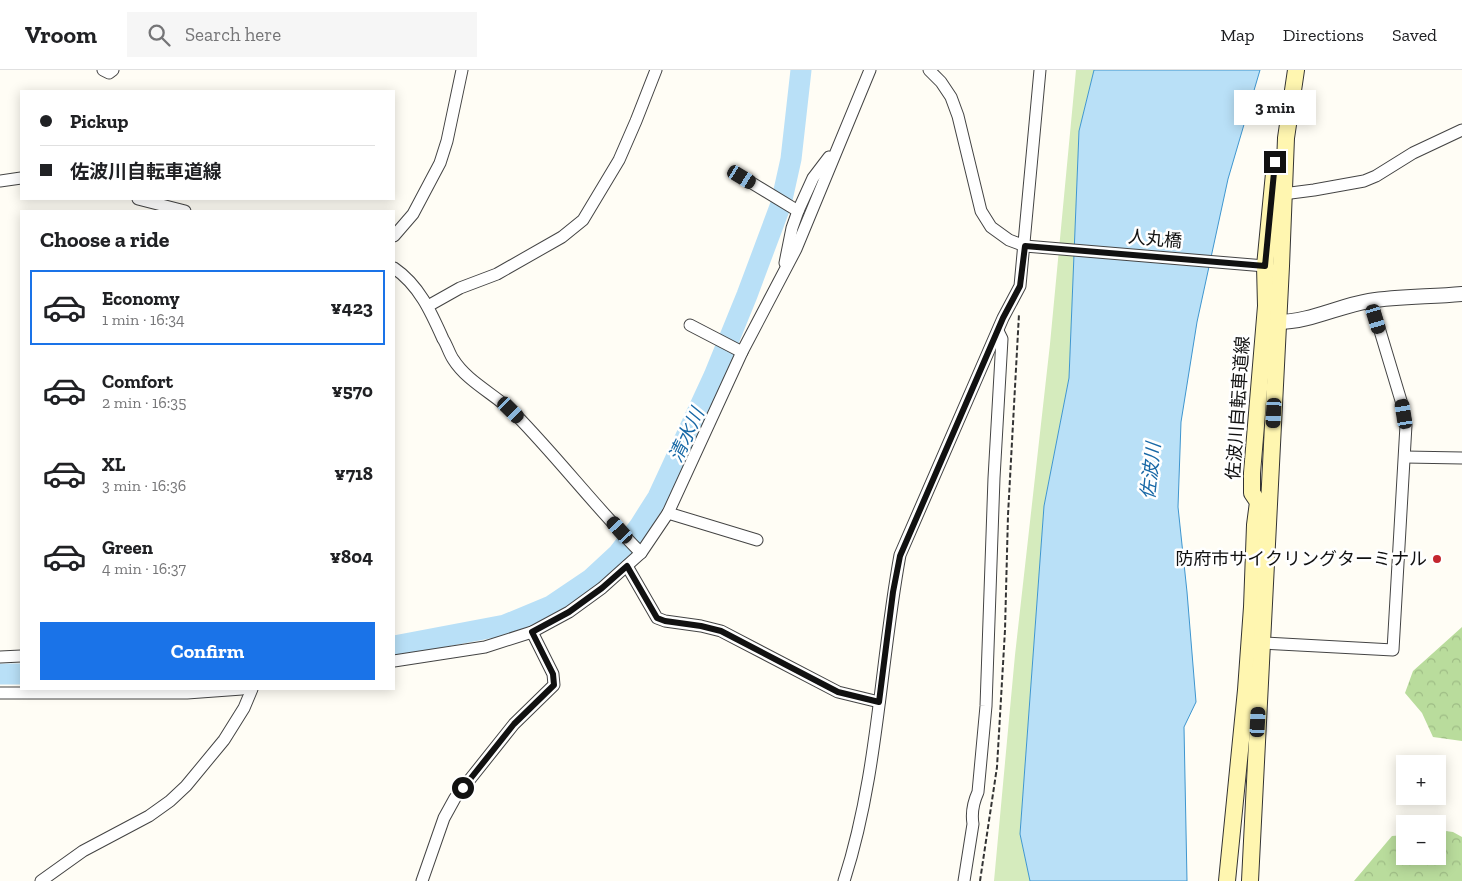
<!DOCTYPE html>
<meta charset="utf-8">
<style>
:root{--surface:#fff;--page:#f6f6f6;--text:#202124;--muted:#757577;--line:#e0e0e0;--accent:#1a73e8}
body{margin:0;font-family:"Zilla Slab","Noto Sans JP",serif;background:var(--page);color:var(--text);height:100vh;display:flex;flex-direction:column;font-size:19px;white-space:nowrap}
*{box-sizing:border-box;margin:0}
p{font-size:16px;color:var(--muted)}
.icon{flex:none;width:28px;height:28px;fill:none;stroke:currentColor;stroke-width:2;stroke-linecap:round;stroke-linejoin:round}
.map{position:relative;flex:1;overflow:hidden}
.side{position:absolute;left:20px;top:140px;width:375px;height:480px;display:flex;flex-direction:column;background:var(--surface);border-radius:0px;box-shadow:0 2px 12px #0003}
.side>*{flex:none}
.banner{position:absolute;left:20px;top:20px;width:375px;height:110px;border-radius:0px;box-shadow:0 2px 12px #0003;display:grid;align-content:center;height:110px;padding:0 20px;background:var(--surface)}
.fabs{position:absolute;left:1396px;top:685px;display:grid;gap:10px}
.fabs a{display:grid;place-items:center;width:50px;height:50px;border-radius:0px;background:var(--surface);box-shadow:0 2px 12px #0003;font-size:25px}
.end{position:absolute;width:22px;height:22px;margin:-11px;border:6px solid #111;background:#fff;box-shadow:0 0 0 2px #fff}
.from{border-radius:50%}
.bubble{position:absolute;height:35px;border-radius:0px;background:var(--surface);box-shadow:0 2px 12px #0003;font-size:16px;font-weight:800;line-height:35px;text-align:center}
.car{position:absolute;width:15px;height:30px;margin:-15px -8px;border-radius:6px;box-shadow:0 0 4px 1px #0007;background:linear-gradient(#222 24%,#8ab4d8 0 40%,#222 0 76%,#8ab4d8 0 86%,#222 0)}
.banner b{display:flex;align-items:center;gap:18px;height:48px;font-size:19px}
.banner b+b{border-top:1px solid var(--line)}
.banner i{width:12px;height:12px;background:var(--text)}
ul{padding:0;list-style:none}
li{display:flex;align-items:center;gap:15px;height:75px;margin:0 10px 8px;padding:0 10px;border:2px solid transparent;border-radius:0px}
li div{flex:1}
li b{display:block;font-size:19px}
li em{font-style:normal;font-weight:800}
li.active{border-color:var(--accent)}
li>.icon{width:45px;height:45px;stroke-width:1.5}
h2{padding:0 20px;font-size:22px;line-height:60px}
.action{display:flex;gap:10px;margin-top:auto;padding:10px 20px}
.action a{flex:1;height:58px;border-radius:0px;background:var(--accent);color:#fff;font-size:20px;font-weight:800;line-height:58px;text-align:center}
header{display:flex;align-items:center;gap:30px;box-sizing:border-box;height:70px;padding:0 25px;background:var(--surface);border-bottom:1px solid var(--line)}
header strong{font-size:24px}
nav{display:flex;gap:28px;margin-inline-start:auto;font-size:18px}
.search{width:350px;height:45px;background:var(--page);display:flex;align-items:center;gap:12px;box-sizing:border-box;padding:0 18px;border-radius:0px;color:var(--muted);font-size:19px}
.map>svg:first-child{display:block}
</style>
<header>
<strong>Vroom</strong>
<div class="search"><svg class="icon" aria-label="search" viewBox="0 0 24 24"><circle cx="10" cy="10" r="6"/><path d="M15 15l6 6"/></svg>Search here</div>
<nav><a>Map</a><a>Directions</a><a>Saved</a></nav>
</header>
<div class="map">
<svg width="1462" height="811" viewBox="0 0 1462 811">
<defs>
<pattern id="forest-crowns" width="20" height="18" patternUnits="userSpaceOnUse" patternTransform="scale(1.25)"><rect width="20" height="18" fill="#b9dc9c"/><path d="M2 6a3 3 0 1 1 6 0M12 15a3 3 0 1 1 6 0" fill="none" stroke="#9ebc85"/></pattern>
</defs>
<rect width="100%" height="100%" fill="#fffdf5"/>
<polygon fill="#d5ebbd" points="1076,0 1094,0 1079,61 1069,308 1044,436 1020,764 1030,811 994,811 1015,585 1050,274"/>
<g fill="url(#forest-crowns)">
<polygon points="1462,557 1462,671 1433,667 1422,643 1405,623 1413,601"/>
<polygon points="1438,760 1453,762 1462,767 1462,811 1354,811 1392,766 1405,765 1405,786 1438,786"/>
</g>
<polygon fill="#b9e0f7" stroke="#3f96cf" points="1094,0 1260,0 1228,109 1197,252 1181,352 1178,437 1187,522 1196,632 1184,657 1187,811 1030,811 1020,764 1044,436 1069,308 1079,61"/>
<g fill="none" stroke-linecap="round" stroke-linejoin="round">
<g stroke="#b9e0f7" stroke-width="21">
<polyline points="394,576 505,555 551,536 591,509 618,484 639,457 658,427 714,306 747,225 781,134 791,89 801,0"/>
<polyline points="0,604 21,604"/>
</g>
<g stroke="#444" stroke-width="13">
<g id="minor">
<polyline points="103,0 109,3 113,0"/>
<polyline points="929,0 941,12 951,27 958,46 981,141 991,157 1009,170 1025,176 1265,196"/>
<polyline points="742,107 798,141"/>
<polyline points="0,111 21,108"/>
<polyline points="1283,124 1314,120 1364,111 1376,106 1413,83 1462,60"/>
<polyline points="138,129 185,141"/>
<polyline points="394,166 413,144 440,93 447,71 462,0"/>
<polyline points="785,193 792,158 798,141 813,108 829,87"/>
<path d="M394,198C419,215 431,242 443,269C447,275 449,283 453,289C468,313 497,325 516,345C559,389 597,439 641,483"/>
<polyline points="428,236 460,218 497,204 562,167 583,150 619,90 636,51 656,0"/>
<polyline points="690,255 742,282"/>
<polyline points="1405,387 1462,388"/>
<polyline points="668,443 757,470"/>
<polyline points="627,496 657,548 665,551 701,556 721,561 838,622 879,632"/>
<polyline points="1263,573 1393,580 1406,355 1402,334 1371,231"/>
<polyline points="0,587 21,586"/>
<polyline points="394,591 485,577 532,562 569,542 602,518 641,483 668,443 742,282 796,179 870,0"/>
<polyline points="0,623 187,623 242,619"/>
<polyline points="41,811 83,781 149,746 170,731 186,716 224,670 244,638 252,619"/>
<polyline points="422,811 444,748 455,728 514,654 554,615 553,604 532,562"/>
<path d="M844,811C878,706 880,594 900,485L1003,248L1020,216L1040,0"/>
<path d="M964,811L973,754C971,742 973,733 978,722L986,636L994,408L1002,269L998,261"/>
</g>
</g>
<g stroke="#444" stroke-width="16">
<path id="tertiary" d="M1278,252C1309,252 1339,236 1369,231C1399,226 1431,227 1462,224"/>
</g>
<g stroke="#333" stroke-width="18">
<g id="secondary">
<polyline points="1227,811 1246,620 1252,537 1255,455 1258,432 1252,423 1252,403 1266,236 1265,196 1275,93"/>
<polyline points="1250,811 1281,196 1286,68 1296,0"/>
</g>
</g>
<polyline stroke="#333" stroke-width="2" stroke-dasharray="5 2.5" stroke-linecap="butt" points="980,811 997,697 1005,560 1008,445 1019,244"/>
<use href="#minor" stroke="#fff" stroke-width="11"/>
<use href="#tertiary" stroke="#fff" stroke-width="14"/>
<use href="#secondary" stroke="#fff6b0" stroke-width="16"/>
</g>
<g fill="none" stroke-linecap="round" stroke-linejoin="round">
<polyline stroke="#111" stroke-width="6" points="463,718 514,654 554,615 553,604 532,562 569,542 602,518 627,496 657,548 665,551 701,556 721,561 838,622 879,632 893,522 900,486 1003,248 1020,216 1025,176 1265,196 1275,92"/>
</g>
<circle fill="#c4262e" stroke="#fff" stroke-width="2" cx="1437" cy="489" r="5"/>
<g text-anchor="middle" stroke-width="5" stroke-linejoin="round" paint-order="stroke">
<g font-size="18" fill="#111" stroke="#fff">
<text transform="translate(1155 169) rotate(5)" y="6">人丸橋</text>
<text transform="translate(1238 338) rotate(-86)" y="6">佐波川自転車道線</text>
</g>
<g font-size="18" fill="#111" stroke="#fff" text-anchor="end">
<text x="1427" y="495">防府市サイクリングターミナル</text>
</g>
<g font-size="19" font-style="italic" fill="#1768a6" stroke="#fff">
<text transform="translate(686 365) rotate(-65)" y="7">清水川</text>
<text transform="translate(1150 401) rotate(-84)" y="7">佐波川</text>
</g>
</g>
</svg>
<div class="fabs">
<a>+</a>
<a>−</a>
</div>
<i class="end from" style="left:463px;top:718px"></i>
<i class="end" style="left:1275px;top:92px"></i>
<div class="bubble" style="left:1234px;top:20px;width:82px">3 min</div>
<i class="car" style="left:742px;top:107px;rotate:121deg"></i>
<i class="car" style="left:1376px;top:249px;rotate:163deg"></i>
<i class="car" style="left:511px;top:340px;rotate:135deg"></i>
<i class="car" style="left:1274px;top:343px;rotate:183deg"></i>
<i class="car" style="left:1404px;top:344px;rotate:351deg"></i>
<i class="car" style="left:620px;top:460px;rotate:318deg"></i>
<i class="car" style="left:1258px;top:652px;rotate:3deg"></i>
<div class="banner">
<b><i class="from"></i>Pickup</b>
<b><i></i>佐波川自転車道線</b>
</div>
<section class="side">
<h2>Choose a ride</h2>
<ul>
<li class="active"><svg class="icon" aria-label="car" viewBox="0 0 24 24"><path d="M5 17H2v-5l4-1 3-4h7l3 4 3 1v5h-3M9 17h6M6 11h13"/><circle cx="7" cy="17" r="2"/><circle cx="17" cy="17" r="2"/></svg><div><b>Economy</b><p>1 min · 16:34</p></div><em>¥423</em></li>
<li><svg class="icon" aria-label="car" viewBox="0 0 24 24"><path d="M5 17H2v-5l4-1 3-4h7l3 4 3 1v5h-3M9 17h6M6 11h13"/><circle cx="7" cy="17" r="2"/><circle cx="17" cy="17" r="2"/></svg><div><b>Comfort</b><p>2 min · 16:35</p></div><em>¥570</em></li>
<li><svg class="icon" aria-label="car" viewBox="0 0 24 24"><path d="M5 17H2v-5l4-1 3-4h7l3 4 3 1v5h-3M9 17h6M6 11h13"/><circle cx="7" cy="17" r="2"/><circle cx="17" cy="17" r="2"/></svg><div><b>XL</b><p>3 min · 16:36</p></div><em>¥718</em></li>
<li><svg class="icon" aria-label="car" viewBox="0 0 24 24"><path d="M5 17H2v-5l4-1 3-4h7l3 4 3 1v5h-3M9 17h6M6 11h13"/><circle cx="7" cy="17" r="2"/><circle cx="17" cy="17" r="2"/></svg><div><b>Green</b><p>4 min · 16:37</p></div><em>¥804</em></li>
</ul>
<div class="action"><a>Confirm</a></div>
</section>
</div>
